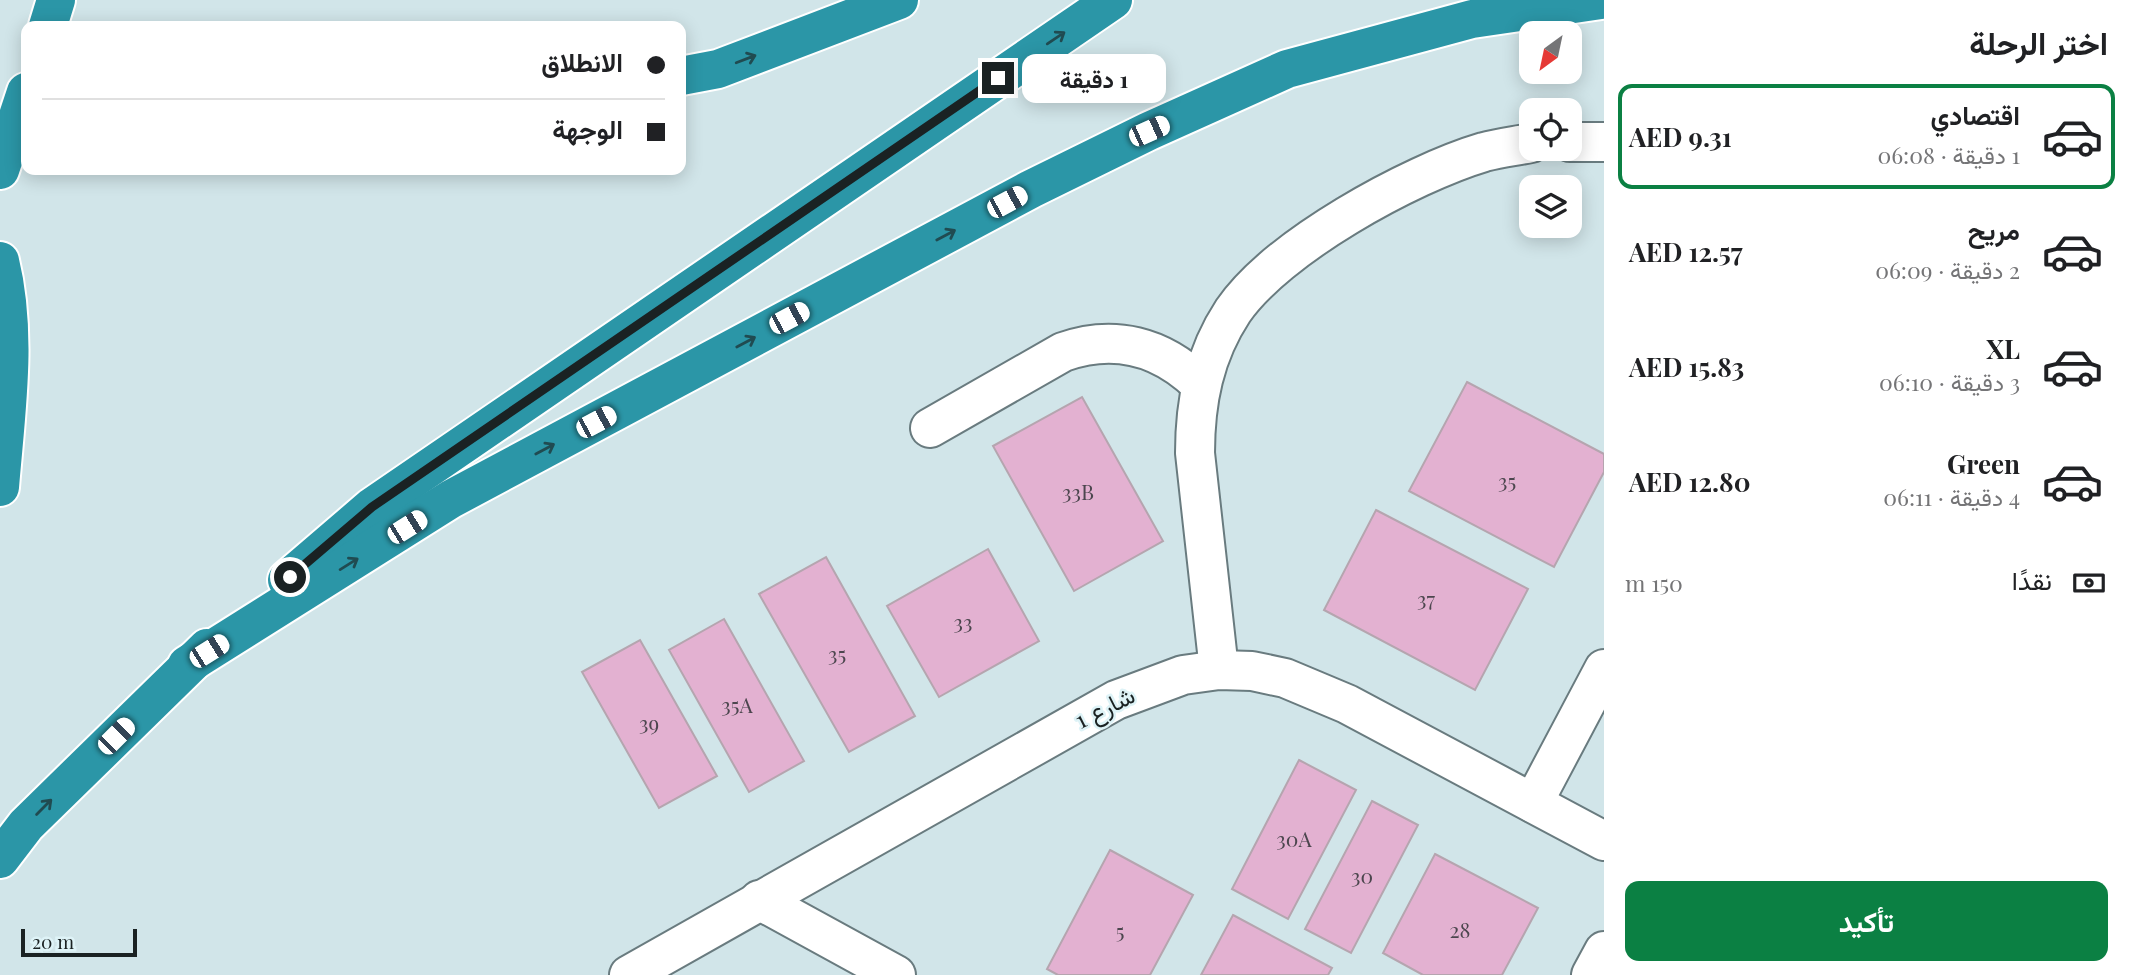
<!DOCTYPE html>
<html lang="ar">
<meta charset="utf-8">
<style>
:root{--surface:#fff;--page:#f6f6f6;--text:#202124;--muted:#757577;--line:#e0e0e0;--accent:#0b8043}
body{margin:0;font-family:"Playfair Display",Vazirmatn,serif;background:var(--page);color:var(--text);direction:rtl;height:100vh;display:flex;flex-direction:column;font-size:26px;white-space:nowrap}
*{box-sizing:border-box;margin:0}
p{font-size:23px;color:var(--muted)}
.icon{flex:none;width:38px;height:38px;fill:none;stroke:currentColor;stroke-width:2;stroke-linecap:round;stroke-linejoin:round}
.map{position:relative;flex:1;overflow:hidden;direction:ltr}
.details{display:flex;flex-direction:column;background:var(--surface);width:525px}
.details>*{flex:none}
.guide{position:absolute;left:21px;top:21px;width:665px;height:154px;border-radius:14px;box-shadow:0 4px 18px #0003;direction:rtl;display:grid;align-content:center;height:154px;padding:0 21px;background:var(--surface)}
.needle{width:46px;rotate:213deg}
.buttons{position:absolute;left:1519px;top:21px;display:grid;gap:14px}
.buttons a{display:grid;place-items:center;width:63px;height:63px;border-radius:14px;background:var(--surface);box-shadow:0 4px 18px #0003;font-size:35px}
.scale{position:absolute;left:21px;bottom:18px;width:116px;box-sizing:border-box;padding-left:7px;border:4px solid #1a2223;border-top:0;font-size:19px;line-height:24px;white-space:nowrap;color:#1a2223;-webkit-text-stroke:5px #def3f7;paint-order:stroke}
.end{position:absolute;width:32px;height:32px;margin:-16px;border:9px solid #1a2223;background:#fff;box-shadow:0 0 0 4px #fff}
.from{border-radius:50%}
.bubble{position:absolute;height:49px;border-radius:14px;background:var(--surface);box-shadow:0 4px 18px #0003;font-size:23px;font-weight:700;line-height:49px;text-align:center;direction:rtl}
.car{position:absolute;width:21px;height:42px;margin:-21px -10px;border-radius:9px;box-shadow:0 0 5px 2px #0007;background:linear-gradient(#fff 24%,#345 0 40%,#fff 0 76%,#345 0 86%,#fff 0)}
.guide b{display:flex;align-items:center;gap:24px;height:66px;font-size:26px}
.guide b+b{border-top:2px solid var(--line)}
.guide i{width:18px;height:18px;background:var(--text)}
ul{padding:0;list-style:none}
li{display:flex;align-items:center;gap:21px;height:105px;margin:0 14px 10px;padding:0 7px;border:4px solid transparent;border-radius:14px}
li div{flex:1}
li b{display:block;font-size:26px}
li em{font-style:normal;font-weight:700}
li.current{border-color:var(--accent)}
li>.icon{width:63px;height:63px;stroke-width:1.5}
h2{padding:0 21px;font-size:32px;line-height:84px}
.pay{display:flex;align-items:center;gap:18px;height:77px;padding:0 21px;font-size:26px}
.pay p{margin-inline-start:auto}
.button{display:flex;gap:14px;margin-top:auto;padding:14px 21px}
.button a{flex:1;height:80px;border-radius:14px;background:var(--accent);color:#fff;font-size:28px;font-weight:700;line-height:80px;text-align:center}
main{display:flex;flex:1;min-height:0}
.map>svg:first-child{display:block}
</style>
<main>
<section class="details">
<h2>اختر الرحلة</h2>
<ul>
<li class="current"><svg class="icon" aria-label="car" viewBox="0 0 24 24"><path d="M5 17H2v-5l4-1 3-4h7l3 4 3 1v5h-3M9 17h6M6 11h13"/><circle cx="7" cy="17" r="2"/><circle cx="17" cy="17" r="2"/></svg><div><b>اقتصادي</b><p>1 دقيقة · 06:08</p></div><em>AED 9.31</em></li>
<li><svg class="icon" aria-label="car" viewBox="0 0 24 24"><path d="M5 17H2v-5l4-1 3-4h7l3 4 3 1v5h-3M9 17h6M6 11h13"/><circle cx="7" cy="17" r="2"/><circle cx="17" cy="17" r="2"/></svg><div><b>مريح</b><p>2 دقيقة · 06:09</p></div><em>AED 12.57</em></li>
<li><svg class="icon" aria-label="car" viewBox="0 0 24 24"><path d="M5 17H2v-5l4-1 3-4h7l3 4 3 1v5h-3M9 17h6M6 11h13"/><circle cx="7" cy="17" r="2"/><circle cx="17" cy="17" r="2"/></svg><div><b>XL</b><p>3 دقيقة · 06:10</p></div><em>AED 15.83</em></li>
<li><svg class="icon" aria-label="car" viewBox="0 0 24 24"><path d="M5 17H2v-5l4-1 3-4h7l3 4 3 1v5h-3M9 17h6M6 11h13"/><circle cx="7" cy="17" r="2"/><circle cx="17" cy="17" r="2"/></svg><div><b>Green</b><p>4 دقيقة · 06:11</p></div><em>AED 12.80</em></li>
</ul>
<div class="pay"><svg class="icon" aria-label="cash" viewBox="0 0 24 24"><path d="M3 7h18v10H3z"/><circle cx="12" cy="12" r="2"/></svg>نقدًا<p>150 m</p></div>
<div class="button"><a>تأكيد</a></div>
</section>
<div class="map">
<svg width="1604" height="975" viewBox="0 0 1604 975">
<rect width="100%" height="100%" fill="#d1e5e9"/>
<g fill="#e3b1d1" stroke="#b5a5af" stroke-width="2">
<polygon points="1467,382 1604,454 1604,472 1554,567 1409,491"/>
<polygon points="1082,397 1163,541 1074,591 993,446"/>
<polygon points="1376,510 1528,589 1475,690 1324,610"/>
<polygon points="988,549 1039,641 939,697 887,606"/>
<polygon points="826,557 915,716 849,752 759,594"/>
<polygon points="724,619 804,761 749,792 669,650"/>
<polygon points="640,640 717,776 659,808 582,672"/>
<polygon points="1299,760 1356,790 1288,919 1232,889"/>
<polygon points="1372,801 1418,825 1351,953 1305,929"/>
<polygon points="1110,850 1193,895 1150,975 1058,975 1047,969"/>
<polygon points="1435,854 1538,908 1502,975 1423,975 1383,953"/>
<polygon points="1233,915 1332,968 1328,975 1201,975"/>
</g>
<g fill="none" stroke-linecap="round" stroke-linejoin="round">
<g stroke="#697b7f" stroke-width="42">
<g id="minor">
<polyline points="1570,142 1604,142"/>
<path d="M930,428L1063,352C1114,334 1161,346 1200,384"/>
<path d="M1219,670L1195,453C1195,402 1204,355 1233,311C1277,247 1410,174 1484,152C1499,148 1516,146 1531,143"/>
<polyline points="1533,803 1604,669"/>
<polyline points="759,900 896,975"/>
<polyline points="629,975 1116,700 1183,675 1219,670 1252,671 1285,678 1347,704 1604,841"/>
<polyline points="1591,975 1604,951"/>
</g>
</g>
<g stroke="#fff" stroke-width="42">
<g id="highway">
<polyline points="48,26 56,0"/>
<polyline points="681,76 718,69 899,0"/>
<polyline points="0,170 26,92"/>
<path d="M0,261C18,335 6,412 0,487"/>
<polyline points="287,580 372,507 1113,0"/>
<polyline points="187,665 451,499 1031,189 1149,131 1287,69 1472,19 1601,0"/>
<polyline points="0,859 26,825 207,648"/>
</g>
</g>
<use href="#minor" stroke="#fff" stroke-width="38"/>
<use href="#highway" stroke="#2b96a7" stroke-width="38"/>
</g>
<defs><path id="oneway-shaft" d="M-6 0H5M1.5-3L5.5 0L1.5 3" fill="none" stroke-width="1.6" stroke-linecap="round" stroke-linejoin="round" transform="scale(1.75)"/></defs>
<g stroke="#204b51">
<use href="#oneway-shaft" transform="translate(1056 38) rotate(-34)"/>
<use href="#oneway-shaft" transform="translate(746 59) rotate(-21)"/>
<use href="#oneway-shaft" transform="translate(946 235) rotate(-28)"/>
<use href="#oneway-shaft" transform="translate(746 342) rotate(-28)"/>
<use href="#oneway-shaft" transform="translate(545 449) rotate(-28)"/>
<use href="#oneway-shaft" transform="translate(349 564) rotate(-32)"/>
<use href="#oneway-shaft" transform="translate(44 807) rotate(-45)"/>
</g>
<g fill="none" stroke-linecap="round" stroke-linejoin="round">
<polyline stroke="#1a2223" stroke-width="9" points="290,577 372,507 998,78"/>
</g>
<g text-anchor="middle" stroke-width="5" stroke-linejoin="round" paint-order="stroke">
<g font-size="21" fill="#4c464e">
<text x="1507" y="489">35</text>
<text x="1078" y="500">33B</text>
<text x="1426" y="607">37</text>
<text x="963" y="630">33</text>
<text x="837" y="662">35</text>
<text x="737" y="713">35A</text>
<text x="649" y="731">39</text>
<text x="1294" y="847">30A</text>
<text x="1362" y="884">30</text>
<text x="1460" y="938">28</text>
<text x="1120" y="939">5</text>
</g>
<g font-size="24" fill="#1a2223" stroke="#def3f7">
<text transform="translate(1105 708) rotate(-27)" y="8">شارع 1</text>
</g>
</g>
</svg>
<div class="buttons">
<a><svg class="needle" viewBox="-14 -14 28 28"><path d="M0-13l5 13h-10z" fill="#e53935"/><path d="M0 13l5-13h-10z" fill="#757577"/></svg></a>
<a><svg class="icon" aria-label="locate" viewBox="0 0 24 24"><circle cx="12" cy="12" r="6"/><path d="M12 2v4M12 18v4M2 12h4M18 12h4"/></svg></a>
<a><svg class="icon" aria-label="layers" viewBox="0 0 24 24"><path d="M12 4l9 5-9 5-9-5zM3 14l9 5 9-5"/></svg></a>
</div>
<div class="scale">20 m</div>
<i class="end from" style="left:290px;top:577px"></i>
<i class="end" style="left:998px;top:78px"></i>
<div class="bubble" style="left:1022px;top:54px;width:144px">1 دقيقة</div>
<i class="car" style="left:1149px;top:131px;rotate:66deg"></i>
<i class="car" style="left:1007px;top:202px;rotate:62deg"></i>
<i class="car" style="left:789px;top:318px;rotate:62deg"></i>
<i class="car" style="left:596px;top:422px;rotate:62deg"></i>
<i class="car" style="left:407px;top:527px;rotate:58deg"></i>
<i class="car" style="left:209px;top:651px;rotate:58deg"></i>
<i class="car" style="left:116px;top:736px;rotate:45deg"></i>
<div class="guide">
<b><i class="from"></i>الانطلاق</b>
<b><i></i>الوجهة</b>
</div>
</div>
</main>
